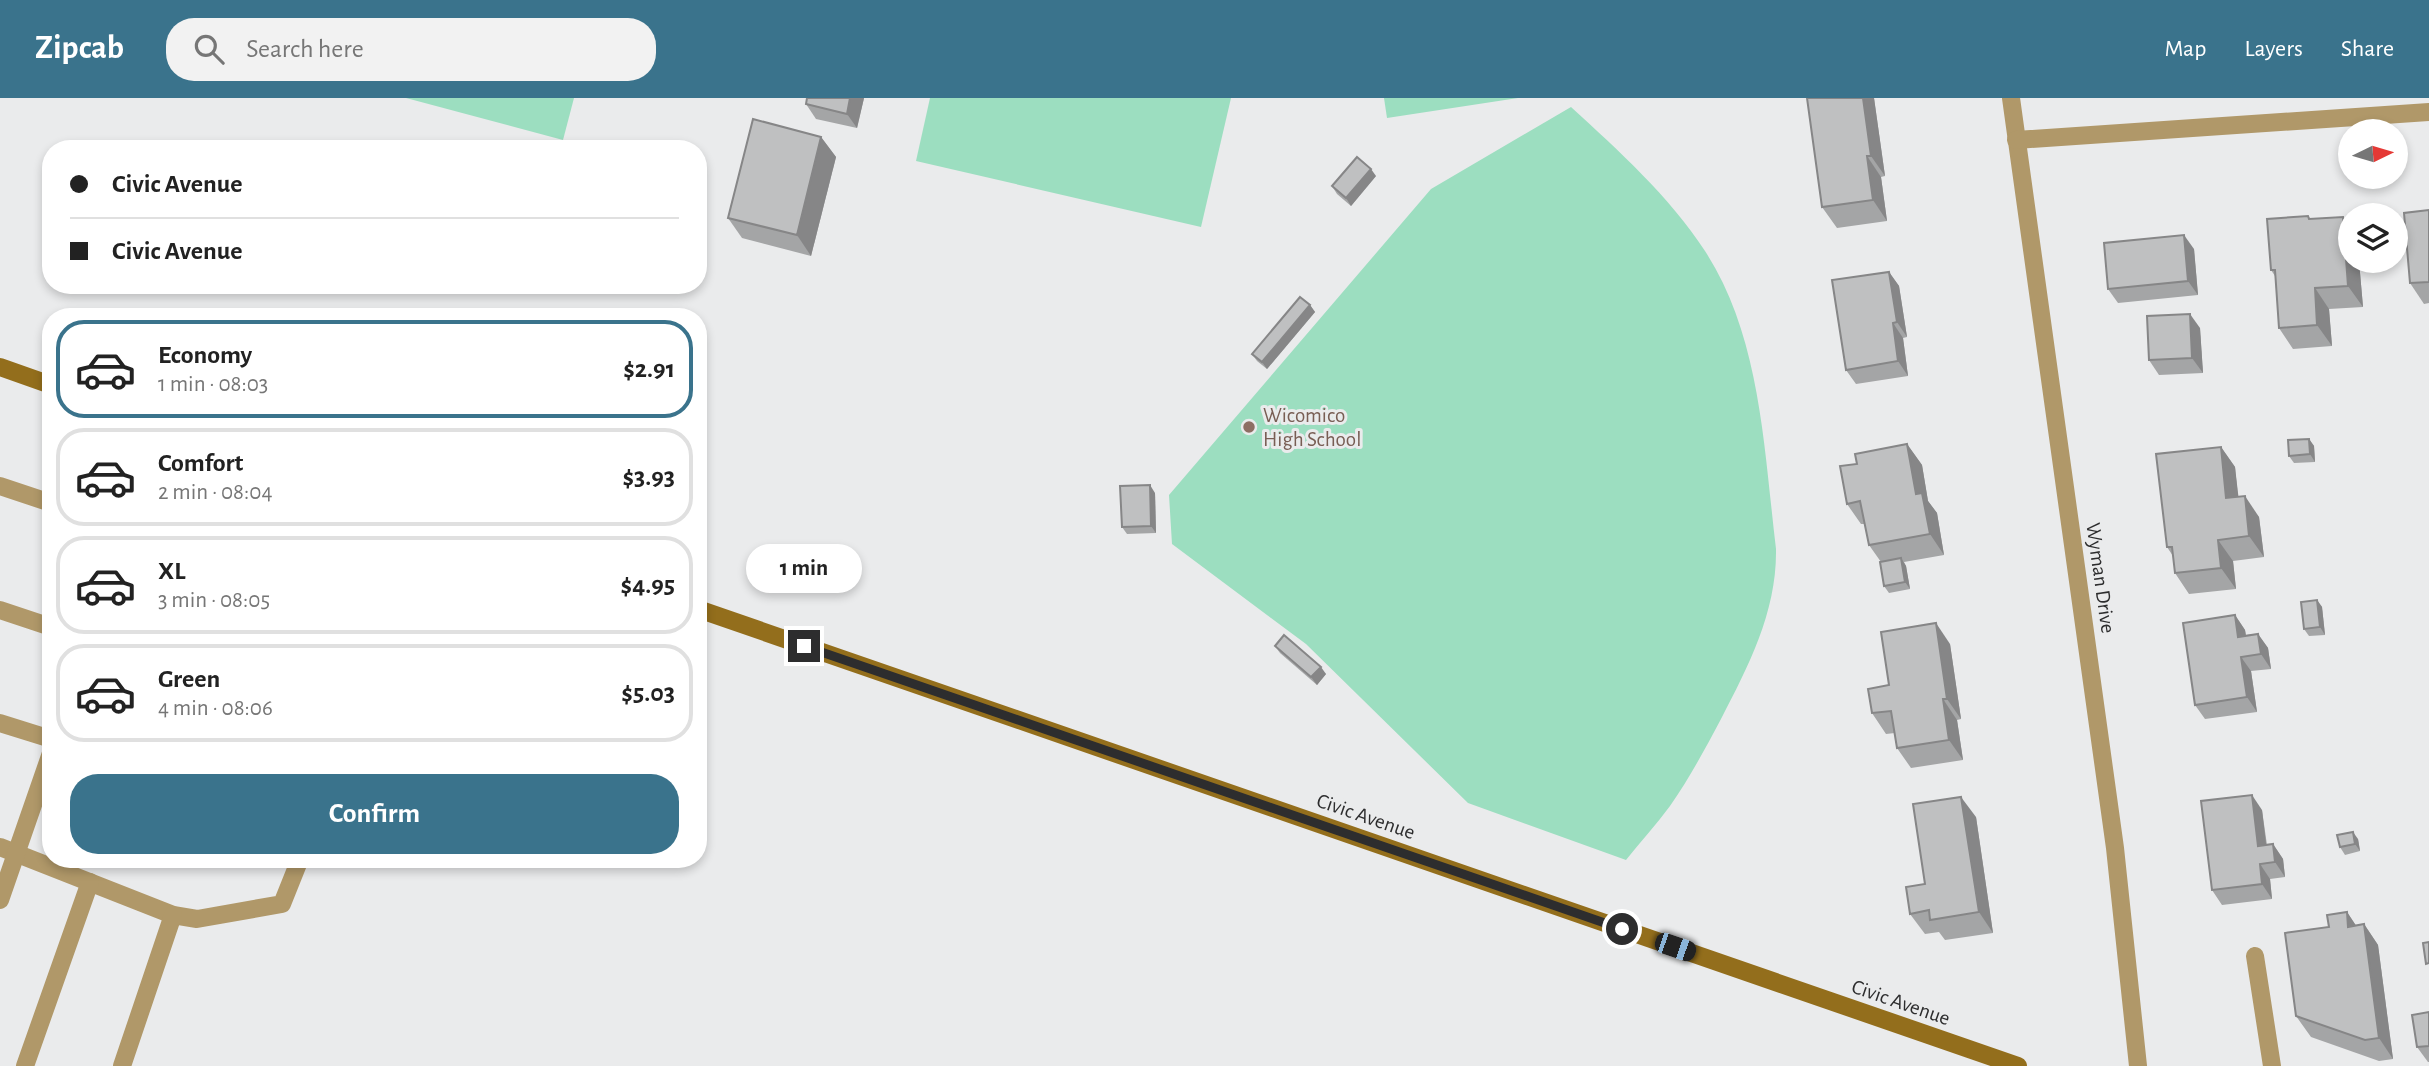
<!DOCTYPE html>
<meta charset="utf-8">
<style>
:root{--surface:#fff;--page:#f2f2f2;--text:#222;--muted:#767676;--line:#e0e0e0;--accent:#3a738c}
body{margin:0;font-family:"Alegreya Sans",sans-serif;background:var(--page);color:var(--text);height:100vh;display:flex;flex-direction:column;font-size:26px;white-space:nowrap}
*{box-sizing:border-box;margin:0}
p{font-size:23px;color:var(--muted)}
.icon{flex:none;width:38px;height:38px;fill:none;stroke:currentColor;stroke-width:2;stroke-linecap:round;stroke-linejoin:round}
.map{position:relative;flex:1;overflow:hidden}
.panel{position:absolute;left:42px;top:210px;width:665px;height:560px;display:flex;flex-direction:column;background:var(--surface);border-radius:28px;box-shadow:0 4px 10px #0003}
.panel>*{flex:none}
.banner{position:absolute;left:42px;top:42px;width:665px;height:154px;border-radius:28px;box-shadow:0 4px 10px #0003;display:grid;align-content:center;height:154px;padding:0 28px;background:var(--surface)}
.needle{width:46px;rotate:85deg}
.fabs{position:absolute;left:2338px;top:21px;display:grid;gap:14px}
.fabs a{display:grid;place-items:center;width:70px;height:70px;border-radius:50%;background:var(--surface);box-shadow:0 4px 10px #0003;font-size:35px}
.end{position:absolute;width:32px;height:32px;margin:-16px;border:9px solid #2d2d2e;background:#fff;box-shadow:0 0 0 4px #fff}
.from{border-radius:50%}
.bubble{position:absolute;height:49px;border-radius:24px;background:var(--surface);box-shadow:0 4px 10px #0003;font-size:23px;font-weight:700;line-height:49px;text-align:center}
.car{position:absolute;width:21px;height:42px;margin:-21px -10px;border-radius:9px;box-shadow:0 0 5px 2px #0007;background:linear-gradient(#222 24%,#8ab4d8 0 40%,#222 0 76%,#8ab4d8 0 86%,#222 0)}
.banner b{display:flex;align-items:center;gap:24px;height:66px;font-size:26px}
.banner b+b{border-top:2px solid var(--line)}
.banner i{width:18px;height:18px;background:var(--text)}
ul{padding:12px 0 0;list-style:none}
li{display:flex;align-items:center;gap:21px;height:98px;margin:0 14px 10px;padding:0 14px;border:4px solid var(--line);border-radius:28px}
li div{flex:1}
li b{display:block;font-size:26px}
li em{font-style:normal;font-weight:700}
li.selected{border-color:var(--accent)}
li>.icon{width:63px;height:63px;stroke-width:1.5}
.action{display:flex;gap:14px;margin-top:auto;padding:14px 28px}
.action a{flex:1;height:80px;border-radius:28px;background:var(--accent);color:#fff;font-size:28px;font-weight:700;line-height:80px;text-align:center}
header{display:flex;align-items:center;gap:42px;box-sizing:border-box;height:98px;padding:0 35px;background:var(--accent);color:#fff}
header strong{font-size:33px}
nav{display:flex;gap:38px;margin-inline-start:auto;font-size:24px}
.search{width:490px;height:63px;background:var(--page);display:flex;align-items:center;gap:18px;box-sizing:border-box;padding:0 24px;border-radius:28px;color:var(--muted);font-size:26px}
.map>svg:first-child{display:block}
</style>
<header>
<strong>Zipcab</strong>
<div class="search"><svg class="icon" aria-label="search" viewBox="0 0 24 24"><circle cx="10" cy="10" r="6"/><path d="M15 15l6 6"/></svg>Search here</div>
<nav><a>Map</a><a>Layers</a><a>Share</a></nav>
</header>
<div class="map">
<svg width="2429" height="968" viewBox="0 0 2429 968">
<rect width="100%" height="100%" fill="#eaebec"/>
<g fill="#9cdec0">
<polygon points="406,0 574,0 563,42"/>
<polygon points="930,0 1231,0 1201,129 916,63"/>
<polygon points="1384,0 1518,0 1387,20"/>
<path d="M1571,9C1619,53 1669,98 1705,153C1761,239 1764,352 1776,451C1777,513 1749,567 1721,621C1705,651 1689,681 1670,708C1656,727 1640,744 1626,762L1468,705L1306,546L1172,446L1169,397L1431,91Z"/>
</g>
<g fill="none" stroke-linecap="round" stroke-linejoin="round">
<g stroke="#b09869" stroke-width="18">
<polyline points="0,388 51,405"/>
<polyline points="0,512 51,529"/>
<polyline points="0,625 51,641"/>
<polyline points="0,749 173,817 197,821 282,806 300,761"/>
<polyline points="0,802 51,655"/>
<polyline points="2255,858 2272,968"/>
<polyline points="25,968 90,784"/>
<polyline points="122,968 173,817"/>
</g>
<g stroke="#b09869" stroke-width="18">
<polyline points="2011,0 2115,750 2138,968"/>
<polyline points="2016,42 2429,14"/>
</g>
<g stroke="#936e1c" stroke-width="18">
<polyline points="0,269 51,287"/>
<polyline points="698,511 2018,968"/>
</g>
</g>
<g fill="#a4a5a6">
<polygon points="864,0 857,30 816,21 806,6"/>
<polygon points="1874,0 1885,78 1881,79 1887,123 1837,130 1822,109"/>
<polygon points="821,39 836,59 811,158 742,140 728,120"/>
<polygon points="1376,78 1351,108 1337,96 1332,88"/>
<polygon points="2429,112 2429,205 2424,206 2410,185"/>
<polygon points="2308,118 2350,163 2359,163 2363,209 2329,211 2332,248 2293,251 2279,230 2275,178 2271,172"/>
<polygon points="2194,151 2198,197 2118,205 2108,191"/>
<polygon points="1889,174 1899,188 1907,239 1903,240 1908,278 1856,286 1846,272"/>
<polygon points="1310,207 1315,214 1267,271 1257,263 1252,256"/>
<polygon points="2200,230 2203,275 2159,277 2149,262"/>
<polygon points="2309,341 2314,348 2315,364 2294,365 2289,358"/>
<polygon points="1907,346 1922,367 1928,403 1937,415 1944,457 1904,464 1906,468 1910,491 1889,495 1884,488 1881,464 1869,447 1865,426 1861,426 1847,406 1857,366"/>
<polygon points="2221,349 2235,369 2238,399 2259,419 2264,459 2233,463 2236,491 2189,496 2175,475 2173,458 2167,449"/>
<polygon points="1155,395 1156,435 1127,436 1122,429"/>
<polygon points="2317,502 2322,509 2325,537 2309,538 2304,531"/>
<polygon points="2235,517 2245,532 2246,537 2258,536 2268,550 2271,571 2251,573 2257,614 2205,621 2195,607"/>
<polygon points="1950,546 1961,621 1957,622 1963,662 1911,670 1897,650 1895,635 1886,636 1872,615 1889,587"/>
<polygon points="1275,548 1326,576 1317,587 1280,555"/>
<polygon points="2262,712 2267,747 2273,746 2283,761 2285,779 2270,781 2272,801 2222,807 2212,792"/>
<polygon points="1976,719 1993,835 1945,842 1939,834 1925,836 1910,816 1925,786"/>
<polygon points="2358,741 2360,753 2345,757 2340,749"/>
<polygon points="2347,814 2356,828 2364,826 2378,847 2393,961 2379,963 2311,939 2296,918 2329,829"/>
<polygon points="2429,914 2429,964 2428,964 2417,949"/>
</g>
<g fill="#868687">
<polygon points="850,0 864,0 857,30 847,16"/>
<polygon points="1863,0 1874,0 1885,78 1871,58"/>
<polygon points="821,39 836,59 811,158 797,137"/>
<polygon points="1867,58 1881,79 1887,123 1873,102"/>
<polygon points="1371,71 1376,78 1351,108 1346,100"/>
<polygon points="2343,119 2350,129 2350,163 2359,163 2363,209 2348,188"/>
<polygon points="2184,137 2194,151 2198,197 2188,183"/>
<polygon points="1889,174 1899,188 1907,239 1897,224"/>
<polygon points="2315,190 2329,211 2332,248 2317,227"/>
<polygon points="1310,207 1315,214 1267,271 1262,264"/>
<polygon points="2190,216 2200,230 2203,275 2192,260"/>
<polygon points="1893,225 1903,240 1908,278 1898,263"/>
<polygon points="2309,341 2314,348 2315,364 2310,356"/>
<polygon points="1907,346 1922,367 1928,403 1937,415 1944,457 1930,436 1916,396"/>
<polygon points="2221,349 2235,369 2241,421 2226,400"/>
<polygon points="1150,387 1155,395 1156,435 1151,428"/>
<polygon points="2245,398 2259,419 2264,459 2249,438"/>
<polygon points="2218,442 2233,463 2236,491 2221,470"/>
<polygon points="1901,460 1906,468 1910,491 1905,484"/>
<polygon points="2317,502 2322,509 2325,537 2320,529"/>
<polygon points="2235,517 2245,532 2248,553 2238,539"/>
<polygon points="1936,525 1950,546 1961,621 1947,601"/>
<polygon points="2258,536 2268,550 2271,571 2261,556"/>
<polygon points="2241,559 2251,573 2257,614 2247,599"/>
<polygon points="1321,569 1326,576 1317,587 1311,579"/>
<polygon points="1943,601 1957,622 1963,662 1949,642"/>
<polygon points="2252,697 2262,712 2268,762 2258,748"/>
<polygon points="1961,699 1976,719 1993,835 1979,814"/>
<polygon points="2353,734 2358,741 2360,753 2355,746"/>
<polygon points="2273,746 2283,761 2285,779 2275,764"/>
<polygon points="2260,766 2270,781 2272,801 2262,786"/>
<polygon points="2347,814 2361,835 2348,829"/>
<polygon points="2364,826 2378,847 2393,961 2379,940"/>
</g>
<g fill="#bfc0c1" stroke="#868687" stroke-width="2">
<polygon points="807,0 850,0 847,16 806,6"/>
<polygon points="1807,0 1863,0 1871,58 1867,58 1873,102 1822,109"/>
<polygon points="753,21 821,39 797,137 728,120"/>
<polygon points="1357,59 1371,71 1346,100 1332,88"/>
<polygon points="2429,112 2429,184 2410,185 2404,115"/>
<polygon points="2308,118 2309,121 2343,119 2348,188 2315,190 2317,227 2279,230 2275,172 2271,172 2267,121"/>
<polygon points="2184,137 2188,183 2108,191 2104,145"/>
<polygon points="1889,174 1897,224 1893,225 1898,263 1846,272 1832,182"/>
<polygon points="1300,199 1310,207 1262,264 1252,256"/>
<polygon points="2190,216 2192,260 2149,262 2147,218"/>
<polygon points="2309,341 2310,356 2289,358 2288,342"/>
<polygon points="1907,346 1916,396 1922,395 1930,436 1869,447 1860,403 1847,406 1840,368 1857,366 1855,356"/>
<polygon points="2221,349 2226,400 2245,398 2249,438 2218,442 2221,470 2175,475 2172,449 2167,449 2156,356"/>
<polygon points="1150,387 1151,428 1122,429 1120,388"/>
<polygon points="1901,460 1905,484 1884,488 1880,464"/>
<polygon points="2317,502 2320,529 2304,531 2301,504"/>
<polygon points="2235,517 2238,539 2258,536 2261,556 2241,559 2247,599 2195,607 2183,525"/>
<polygon points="1936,525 1947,601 1943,601 1949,642 1897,650 1891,613 1872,615 1868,591 1889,587 1881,534"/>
<polygon points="1284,537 1321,569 1311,579 1275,548"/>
<polygon points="2252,697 2258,748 2273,746 2275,764 2260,766 2262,786 2212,792 2201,703"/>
<polygon points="1961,699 1979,814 1930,822 1929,812 1910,816 1906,789 1925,786 1913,706"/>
<polygon points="2353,734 2355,746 2340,749 2337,737"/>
<polygon points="2347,814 2348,829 2364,826 2379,940 2365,942 2296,918 2285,835 2329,829 2327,817"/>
<polygon points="2429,844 2429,865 2426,866 2423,845"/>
<polygon points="2429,914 2429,948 2417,949 2412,917"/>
</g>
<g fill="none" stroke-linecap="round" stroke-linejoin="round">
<polyline stroke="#2d2d2e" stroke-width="9" points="804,548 1622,831"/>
</g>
<circle fill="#8d6e63" stroke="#eaebec" stroke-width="2.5" cx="1249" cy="329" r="7"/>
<g text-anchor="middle" stroke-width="6" stroke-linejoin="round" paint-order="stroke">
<g font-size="21" fill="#785e54" stroke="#eaebec" text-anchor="start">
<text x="1263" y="324">Wicomico<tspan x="1263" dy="24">High School</tspan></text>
</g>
<g font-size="21" fill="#2d2d2e" stroke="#eaebec">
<text transform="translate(2101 480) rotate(82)" y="7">Wyman Drive</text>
<text transform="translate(1366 718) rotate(19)" y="7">Civic Avenue</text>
<text transform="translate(1901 904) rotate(19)" y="7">Civic Avenue</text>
</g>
</g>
</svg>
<div class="fabs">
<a><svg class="needle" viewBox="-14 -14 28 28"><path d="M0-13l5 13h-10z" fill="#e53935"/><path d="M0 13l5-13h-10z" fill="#767676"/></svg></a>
<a><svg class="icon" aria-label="layers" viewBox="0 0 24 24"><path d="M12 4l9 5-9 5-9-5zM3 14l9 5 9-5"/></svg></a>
</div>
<i class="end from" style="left:1622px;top:831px"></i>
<i class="end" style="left:804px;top:548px"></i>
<div class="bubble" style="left:746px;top:446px;width:116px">1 min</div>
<i class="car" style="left:1675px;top:849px;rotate:109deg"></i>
<div class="banner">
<b><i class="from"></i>Civic Avenue</b>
<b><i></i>Civic Avenue</b>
</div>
<section class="panel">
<ul>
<li class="selected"><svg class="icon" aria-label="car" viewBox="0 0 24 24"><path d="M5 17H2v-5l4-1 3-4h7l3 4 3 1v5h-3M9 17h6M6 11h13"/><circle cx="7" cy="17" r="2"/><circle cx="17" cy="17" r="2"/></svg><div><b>Economy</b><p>1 min · 08:03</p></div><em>$2.91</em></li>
<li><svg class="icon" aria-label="car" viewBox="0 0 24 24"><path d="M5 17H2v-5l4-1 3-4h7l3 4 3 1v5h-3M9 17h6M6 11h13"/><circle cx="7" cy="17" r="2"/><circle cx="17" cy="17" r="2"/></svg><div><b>Comfort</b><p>2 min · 08:04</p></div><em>$3.93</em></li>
<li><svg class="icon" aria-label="car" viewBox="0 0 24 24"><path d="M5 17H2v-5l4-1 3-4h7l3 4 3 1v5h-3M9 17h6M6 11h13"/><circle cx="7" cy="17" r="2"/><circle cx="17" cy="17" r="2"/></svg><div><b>XL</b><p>3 min · 08:05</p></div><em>$4.95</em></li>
<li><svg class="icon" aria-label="car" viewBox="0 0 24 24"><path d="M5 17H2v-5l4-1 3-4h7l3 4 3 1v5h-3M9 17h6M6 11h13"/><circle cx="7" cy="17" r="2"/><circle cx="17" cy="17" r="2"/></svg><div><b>Green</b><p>4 min · 08:06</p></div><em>$5.03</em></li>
</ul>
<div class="action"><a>Confirm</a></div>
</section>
</div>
